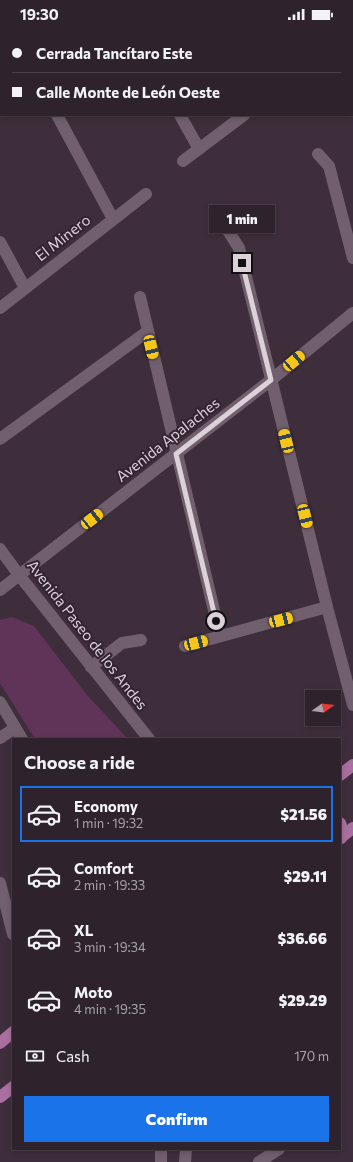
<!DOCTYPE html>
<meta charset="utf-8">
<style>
:root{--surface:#2e222c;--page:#3a2f38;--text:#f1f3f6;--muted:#a7a4a9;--line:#493f48;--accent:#1a73e8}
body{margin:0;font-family:Commissioner,sans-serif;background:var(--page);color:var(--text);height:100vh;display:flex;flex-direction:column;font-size:15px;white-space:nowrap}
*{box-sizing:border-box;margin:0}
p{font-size:13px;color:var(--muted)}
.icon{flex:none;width:22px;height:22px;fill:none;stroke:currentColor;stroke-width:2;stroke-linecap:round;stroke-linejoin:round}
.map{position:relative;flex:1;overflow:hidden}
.drawer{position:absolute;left:12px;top:710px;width:329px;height:412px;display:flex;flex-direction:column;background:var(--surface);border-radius:0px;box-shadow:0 2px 6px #0003,0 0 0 1px var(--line)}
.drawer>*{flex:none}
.guide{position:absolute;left:0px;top:0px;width:353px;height:88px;box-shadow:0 2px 6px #0003,0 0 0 1px var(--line);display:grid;align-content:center;height:88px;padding:0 12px;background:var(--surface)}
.needle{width:26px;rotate:76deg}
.controls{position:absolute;left:305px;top:662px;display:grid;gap:8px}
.controls a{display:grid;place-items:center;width:36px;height:36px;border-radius:0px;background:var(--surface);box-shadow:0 2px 6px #0003,0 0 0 1px var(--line);font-size:20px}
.end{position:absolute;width:18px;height:18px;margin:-9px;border:5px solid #dcd1d9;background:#111;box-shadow:0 0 0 2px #111}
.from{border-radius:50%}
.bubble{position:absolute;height:28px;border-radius:0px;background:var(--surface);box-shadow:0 2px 6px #0003,0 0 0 1px var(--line);font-size:13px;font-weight:800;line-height:28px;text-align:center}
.car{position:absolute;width:12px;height:24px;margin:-12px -6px;border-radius:5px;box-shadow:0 0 3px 1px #0007;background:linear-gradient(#f5c518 24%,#345 0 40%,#f5c518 0 76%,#345 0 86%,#f5c518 0)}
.guide b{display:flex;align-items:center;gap:14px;height:38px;font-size:15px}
.guide b+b{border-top:1px solid var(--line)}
.guide i{width:10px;height:10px;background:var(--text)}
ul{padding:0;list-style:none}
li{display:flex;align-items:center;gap:12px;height:56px;margin:0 8px 6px;padding:0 4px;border:2px solid transparent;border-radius:0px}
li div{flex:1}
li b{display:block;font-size:15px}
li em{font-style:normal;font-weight:800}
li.current{border-color:var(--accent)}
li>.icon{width:36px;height:36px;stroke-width:1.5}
h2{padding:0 12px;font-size:18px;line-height:48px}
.pay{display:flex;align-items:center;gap:10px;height:44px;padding:0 12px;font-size:15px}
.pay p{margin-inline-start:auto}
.primary-button{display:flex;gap:8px;margin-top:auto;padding:8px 12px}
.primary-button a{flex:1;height:46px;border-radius:0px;background:var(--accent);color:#fff;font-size:16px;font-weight:800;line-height:46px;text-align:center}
.status{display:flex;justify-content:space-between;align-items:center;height:28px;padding:0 20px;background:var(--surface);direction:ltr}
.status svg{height:11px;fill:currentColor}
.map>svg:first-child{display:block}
</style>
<div class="status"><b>19:30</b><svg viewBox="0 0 49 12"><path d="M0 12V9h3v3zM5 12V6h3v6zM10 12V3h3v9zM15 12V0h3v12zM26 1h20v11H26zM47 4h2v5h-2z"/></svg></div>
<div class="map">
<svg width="353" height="1134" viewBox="0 0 353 1134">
<rect width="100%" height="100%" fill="#3e2e3b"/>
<polygon fill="#5f3458" points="12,589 34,598 87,667 128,711 35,711 0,655 0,592"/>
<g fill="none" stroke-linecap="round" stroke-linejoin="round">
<g stroke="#715f6d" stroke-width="12">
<polyline points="10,0 11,1"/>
<polyline points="133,0 133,1"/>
<polyline points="254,0 254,1"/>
<polyline points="335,0 336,1"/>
<polyline points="352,32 353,34"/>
<polyline points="57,87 113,191"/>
<polyline points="180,87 199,121"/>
<polyline points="318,126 329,138 353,230"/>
<polyline points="183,133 244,87"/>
<polyline points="227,201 239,220 327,579 353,677"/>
<polyline points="0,214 25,260"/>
<polyline points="140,269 220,608"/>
<polyline points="0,280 146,166"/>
<polyline points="0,411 148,303"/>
<polyline points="0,521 19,547 149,711"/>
<polyline points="0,562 271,352 353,285"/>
<polyline points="185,618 327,579"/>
<polyline points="91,639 122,615 141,612"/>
<polyline points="0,674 22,711"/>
<polyline points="0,710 15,700"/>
<polyline points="0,855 13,906"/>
<polyline points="161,1134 161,1121"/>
<polyline points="185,1134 186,1121"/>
<polyline points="259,1134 279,1121"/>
</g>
<g stroke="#a96f9f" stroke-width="12">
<polyline points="340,747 353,737"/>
<polyline points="340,795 342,801 341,810"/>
<polyline points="340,810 353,800"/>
<polyline points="0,1015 13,1004"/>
<polyline points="0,1069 13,1059"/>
</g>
</g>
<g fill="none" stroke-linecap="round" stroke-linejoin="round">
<polyline stroke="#dcd1d9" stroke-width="5" points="216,593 176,426 271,352 242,235"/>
</g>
<g text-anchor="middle" stroke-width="4" stroke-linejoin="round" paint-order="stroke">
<g font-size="15" fill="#dcd1d9" stroke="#342431">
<text transform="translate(63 210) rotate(-38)" y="5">El Minero</text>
<text transform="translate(168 412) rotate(-38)" y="5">Avenida Apalaches</text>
<text transform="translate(87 607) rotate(52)" y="5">Avenida Paseo de los Andes</text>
</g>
</g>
</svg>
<div class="controls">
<a><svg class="needle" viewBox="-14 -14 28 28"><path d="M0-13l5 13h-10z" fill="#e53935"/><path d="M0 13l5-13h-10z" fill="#a7a4a9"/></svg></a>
</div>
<i class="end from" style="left:216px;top:593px"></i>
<i class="end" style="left:242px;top:235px"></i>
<div class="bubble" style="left:209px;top:177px;width:66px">1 min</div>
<i class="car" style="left:151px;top:319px;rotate:167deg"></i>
<i class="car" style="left:294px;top:333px;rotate:50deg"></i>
<i class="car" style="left:286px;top:413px;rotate:346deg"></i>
<i class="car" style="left:305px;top:488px;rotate:166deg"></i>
<i class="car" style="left:92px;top:491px;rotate:52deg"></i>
<i class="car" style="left:281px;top:592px;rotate:75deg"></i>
<i class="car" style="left:196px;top:615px;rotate:75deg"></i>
<div class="guide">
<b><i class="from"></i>Cerrada Tancítaro Este</b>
<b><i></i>Calle Monte de León Oeste</b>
</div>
<section class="drawer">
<h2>Choose a ride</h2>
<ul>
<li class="current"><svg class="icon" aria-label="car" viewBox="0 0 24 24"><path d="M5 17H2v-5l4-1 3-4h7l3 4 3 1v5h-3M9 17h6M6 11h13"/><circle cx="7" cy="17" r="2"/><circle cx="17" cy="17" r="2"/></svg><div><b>Economy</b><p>1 min · 19:32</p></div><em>$21.56</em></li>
<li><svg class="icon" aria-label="car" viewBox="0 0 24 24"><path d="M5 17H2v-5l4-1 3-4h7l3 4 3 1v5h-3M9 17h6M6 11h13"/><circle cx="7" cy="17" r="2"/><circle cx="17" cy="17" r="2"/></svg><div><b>Comfort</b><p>2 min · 19:33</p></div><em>$29.11</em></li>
<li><svg class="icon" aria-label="car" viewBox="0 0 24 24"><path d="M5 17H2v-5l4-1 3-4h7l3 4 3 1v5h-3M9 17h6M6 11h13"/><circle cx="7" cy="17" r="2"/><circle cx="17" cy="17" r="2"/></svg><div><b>XL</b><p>3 min · 19:34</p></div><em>$36.66</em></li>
<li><svg class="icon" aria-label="car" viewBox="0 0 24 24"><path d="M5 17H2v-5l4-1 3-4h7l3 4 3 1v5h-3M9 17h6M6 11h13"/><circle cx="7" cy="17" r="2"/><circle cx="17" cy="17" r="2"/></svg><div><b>Moto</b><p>4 min · 19:35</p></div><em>$29.29</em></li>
</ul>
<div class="pay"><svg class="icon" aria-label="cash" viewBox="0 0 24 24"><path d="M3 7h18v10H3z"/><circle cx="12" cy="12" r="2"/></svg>Cash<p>170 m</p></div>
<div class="primary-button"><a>Confirm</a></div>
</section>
</div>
